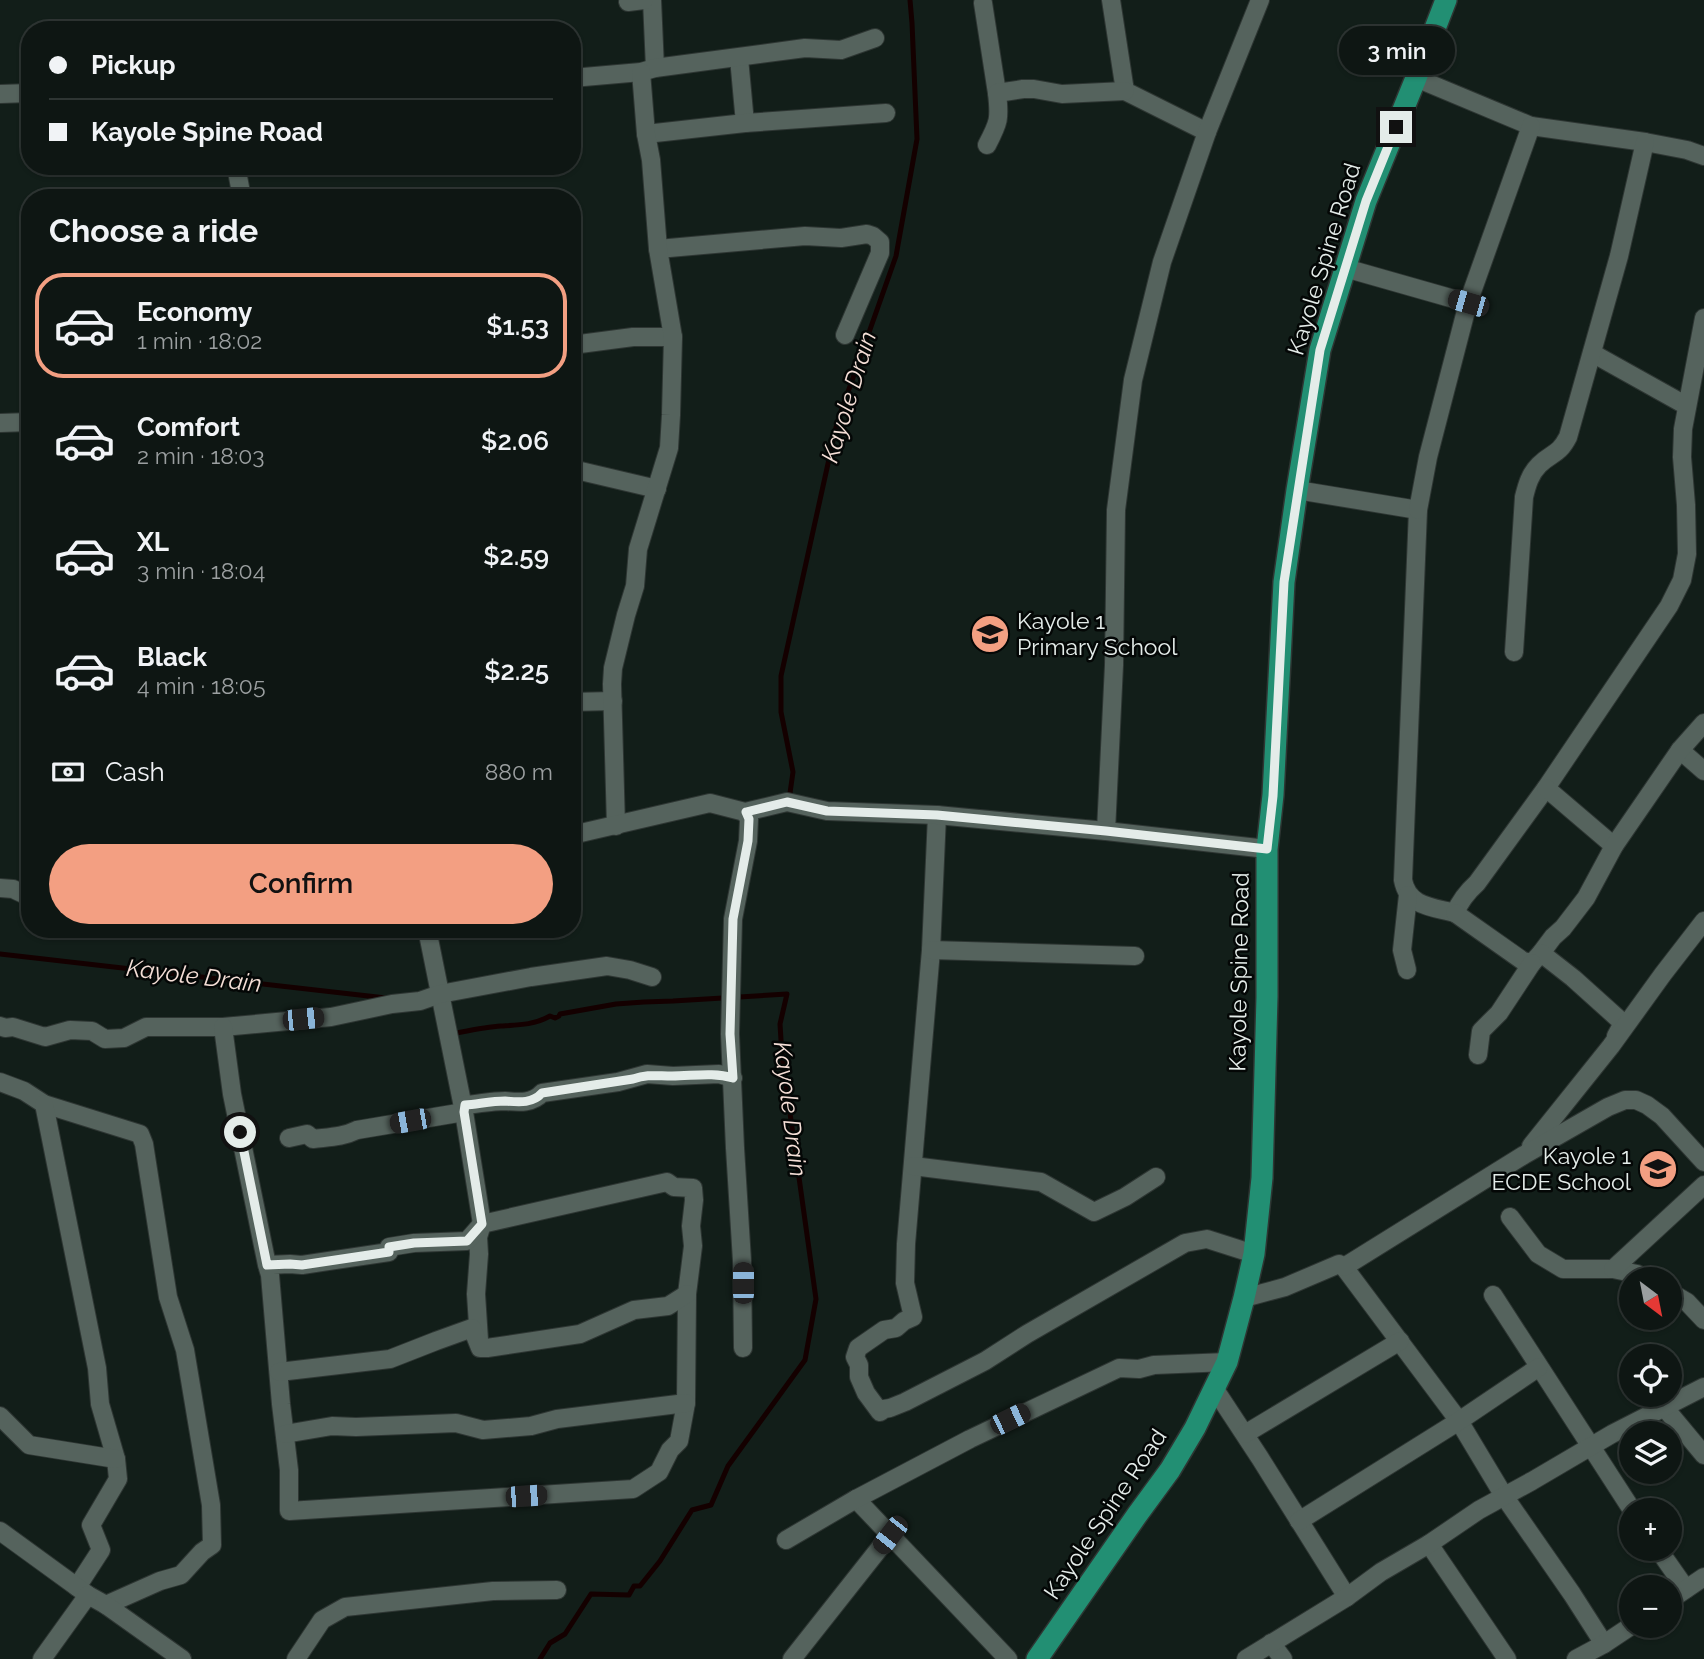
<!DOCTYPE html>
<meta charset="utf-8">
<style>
:root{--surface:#0e1613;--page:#1c2321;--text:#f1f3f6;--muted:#9b9fa0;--line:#2e3533;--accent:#f39f82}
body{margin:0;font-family:Raleway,sans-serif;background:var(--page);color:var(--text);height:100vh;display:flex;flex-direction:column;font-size:26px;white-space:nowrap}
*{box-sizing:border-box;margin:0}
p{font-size:23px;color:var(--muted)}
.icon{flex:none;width:38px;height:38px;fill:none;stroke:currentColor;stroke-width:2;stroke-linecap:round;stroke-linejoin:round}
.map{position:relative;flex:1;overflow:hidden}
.sheet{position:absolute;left:21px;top:189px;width:560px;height:749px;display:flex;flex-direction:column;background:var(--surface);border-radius:28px;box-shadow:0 2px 5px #0004,0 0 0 2px var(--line)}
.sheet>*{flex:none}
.hud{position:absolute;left:21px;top:21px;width:560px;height:154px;border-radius:28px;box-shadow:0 2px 5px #0004,0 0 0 2px var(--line);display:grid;align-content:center;height:154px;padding:0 28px;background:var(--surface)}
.needle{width:46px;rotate:148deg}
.fabs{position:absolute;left:1619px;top:1267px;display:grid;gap:14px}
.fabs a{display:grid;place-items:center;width:63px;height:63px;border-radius:50%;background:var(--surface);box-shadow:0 2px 5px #0004,0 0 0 2px var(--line);font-size:35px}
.end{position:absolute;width:32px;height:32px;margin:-16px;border:9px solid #e4ece9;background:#111;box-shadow:0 0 0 4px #111}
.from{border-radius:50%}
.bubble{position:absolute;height:49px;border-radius:24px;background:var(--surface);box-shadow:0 2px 5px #0004,0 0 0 2px var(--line);font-size:23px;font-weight:600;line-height:49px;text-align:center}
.car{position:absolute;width:21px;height:42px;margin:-21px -10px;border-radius:9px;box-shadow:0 0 5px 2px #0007;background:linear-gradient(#222 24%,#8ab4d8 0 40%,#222 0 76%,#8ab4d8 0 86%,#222 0)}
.hud b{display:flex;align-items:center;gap:24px;height:66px;font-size:26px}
.hud b+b{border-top:2px solid var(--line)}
.hud i{width:18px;height:18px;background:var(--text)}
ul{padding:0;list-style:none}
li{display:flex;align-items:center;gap:21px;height:105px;margin:0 14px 10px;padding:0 14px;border:4px solid transparent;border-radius:28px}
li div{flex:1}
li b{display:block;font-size:26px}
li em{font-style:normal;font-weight:600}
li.active{border-color:var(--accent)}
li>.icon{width:63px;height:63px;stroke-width:1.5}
h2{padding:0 28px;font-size:32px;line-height:84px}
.pay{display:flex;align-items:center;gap:18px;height:77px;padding:0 28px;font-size:26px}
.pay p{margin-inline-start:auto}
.primary-button{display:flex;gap:14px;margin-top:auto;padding:14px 28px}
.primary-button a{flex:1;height:80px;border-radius:42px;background:var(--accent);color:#111;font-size:28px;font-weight:600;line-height:80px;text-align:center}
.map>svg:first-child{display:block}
</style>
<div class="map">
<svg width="1704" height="1659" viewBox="0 0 1704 1659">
<rect width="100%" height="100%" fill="#121e19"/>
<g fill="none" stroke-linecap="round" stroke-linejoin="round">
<g stroke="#140000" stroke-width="5">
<polyline points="790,793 793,772 781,712 781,676 837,423 896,256 917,139 912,23 910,0"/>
<polyline points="0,954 386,998"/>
<path d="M451,1034C467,1031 485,1027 501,1026C519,1025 534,1025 550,1016L555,1018L559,1016L560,1014L616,1004L644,1002L673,1001L787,994L780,1024L782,1056L816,1299L805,1360L728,1466L711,1505L692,1510L660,1561L640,1586H634L629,1595L591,1594L565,1634L550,1643L540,1659"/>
</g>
<g stroke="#2e3633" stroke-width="20">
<g id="minor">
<polyline points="652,0 655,68"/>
<polyline points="1111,0 1125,91 1207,132"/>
<polyline points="628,2 644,0"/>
<polyline points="983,3 997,93"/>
<polyline points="739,58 745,123"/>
<polyline points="572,78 641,72 655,68 805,48 841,50 875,38"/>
<polyline points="1416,78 1531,126 1645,142 1687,150 1704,156"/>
<polyline points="0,94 30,93"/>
<polyline points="646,134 745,123 886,113"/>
<path d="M987,145C999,122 1000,119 997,93L1023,89H1034L1062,94L1125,91"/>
<polyline points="236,166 242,198"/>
<polyline points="658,249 805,236 841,238 867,234 873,236 880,242 880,253 845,335"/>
<polyline points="1345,268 1468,303"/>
<polyline points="572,345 633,337 673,337"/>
<polyline points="1592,353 1687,406"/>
<polyline points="0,423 30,422"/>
<polyline points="572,469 657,489"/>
<path d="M1297,490L1418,510L1403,880C1408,907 1433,907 1455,913C1460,901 1467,892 1477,883L1546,788L1669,606L1682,580L1687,554L1686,505L1682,457L1683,429L1704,318"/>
<polyline points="1418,510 1428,457 1468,303 1531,126"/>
<path d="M1514,652L1524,497C1527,485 1530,474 1539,465C1552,452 1558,456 1568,437L1619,256L1645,142"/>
<polyline points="572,702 613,701"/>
<polyline points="1680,750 1704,771"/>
<polyline points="1546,788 1614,846"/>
<polyline points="937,815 931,950 906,1244 905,1283 913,1317 904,1321 896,1328 884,1330 858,1348 855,1357 859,1365 859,1377 866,1393 880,1412 884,1409 890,1408 905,1402 985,1361 1027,1334 1185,1243 1207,1239 1254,1254"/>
<polyline points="616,826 612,684 613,668 626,615 635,586 638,549 669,448 671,415 673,337 658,249 651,160 646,134 641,72"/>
<polyline points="1106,831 1114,665 1116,510 1133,380 1162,262 1207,132 1260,0"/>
<polyline points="572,835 710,803 745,812 787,802 827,811 937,815 1106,831 1267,849"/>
<polyline points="0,888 13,889 30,897"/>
<polyline points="1455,913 1523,961 1532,963 1541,953 1553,937 1563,928 1586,898 1614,846 1680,750 1704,723"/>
<polyline points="427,929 464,1112 482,1224 478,1237 479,1254 476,1294 479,1340"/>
<polyline points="931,950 1135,956"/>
<polyline points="1541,953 1573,978 1623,1023 1616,1036"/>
<polyline points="1407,970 1402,950 1408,895"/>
<polyline points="0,1026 5,1028 13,1027 45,1037 70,1030 92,1031 105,1039 124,1038 146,1027 223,1027 331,1017 392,1004 420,1001 440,994 531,977 607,966 630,970 652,977"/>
<polyline points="223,1027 232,1094 267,1265 270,1275 281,1404 289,1470 289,1511 633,1489 659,1472 670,1450 679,1441 686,1403 687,1294 693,1246 691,1226 694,1200 693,1188 674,1187 667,1182 482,1224 467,1241 414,1243 389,1247 389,1252 302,1265 290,1264 267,1265"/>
<polyline points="1478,1055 1481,1031 1499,1013 1532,963"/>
<polyline points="0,1082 24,1091 44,1104 140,1134 144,1144 168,1297 185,1350 211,1505 212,1545 202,1552 181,1575 160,1581 106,1605"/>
<polyline points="44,1104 97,1368 100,1404 116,1459 118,1479 91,1525 101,1550 77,1587"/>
<path d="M289,1138L307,1134L313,1139C329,1137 343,1137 357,1130L464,1112L465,1105C478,1104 492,1101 505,1101C518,1102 532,1104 542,1093L618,1082L647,1074L673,1076L719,1074L733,1078"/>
<polyline points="1531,1146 1611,1046 1663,974 1704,921"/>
<polyline points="913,1166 1041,1182 1094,1212 1125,1197 1156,1177"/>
<polyline points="1510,1217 1538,1254 1563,1269 1613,1269 1637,1274 1647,1279"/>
<polyline points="1344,1267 1459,1421 1504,1496 1572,1594 1604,1644"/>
<polyline points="1613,1269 1704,1185"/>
<polyline points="1670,1292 1687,1302 1704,1320"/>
<polyline points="1493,1295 1632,1510"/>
<polyline points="1244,1298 1285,1287 1339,1264 1344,1267 1524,1155 1608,1107 1625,1100 1636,1100 1647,1105 1662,1116 1704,1162"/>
<polyline points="743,1348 742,1261 735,1148 730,1034 733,919 748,841 749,819 745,812"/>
<polyline points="279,1372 390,1359 436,1341 472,1328 480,1348 487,1348 580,1334 634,1310 668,1306 687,1294"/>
<polyline points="1214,1388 1260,1458 1347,1597"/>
<polyline points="1664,1407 1704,1455"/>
<polyline points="0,1416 29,1445 116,1459"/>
<polyline points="285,1434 332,1426 356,1427 456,1423 483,1430 531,1426 557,1419 686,1403"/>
<polyline points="1245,1434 1400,1341"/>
<polyline points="856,1499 1008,1659"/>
<polyline points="1299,1521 1459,1421 1539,1367"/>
<polyline points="0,1531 88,1595 106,1605 182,1659"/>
<polyline points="786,1540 856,1499 970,1439 1119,1368 1139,1369 1154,1365 1227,1362"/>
<polyline points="1429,1544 1507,1659"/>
<polyline points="1658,1549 1686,1589"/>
<polyline points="1670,1600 1704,1577"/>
<polyline points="1271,1643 1283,1659"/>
<polyline points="42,1659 88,1595"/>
<polyline points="296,1659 322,1620 345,1607 493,1591 557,1590"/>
<polyline points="792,1659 890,1535"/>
<polyline points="1246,1659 1347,1597 1381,1572 1429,1544 1479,1510 1532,1481 1612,1434 1704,1387"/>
<polyline points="1576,1659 1604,1644 1631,1626"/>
</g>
</g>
<g stroke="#2e3633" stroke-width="24">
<polyline id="major" points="1037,1659 1137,1515 1170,1470 1195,1428 1227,1362 1244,1298 1254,1254 1262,1178 1267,997 1267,849 1273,795 1284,582 1297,490 1320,350 1366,201 1416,78 1446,0"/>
</g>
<use href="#minor" stroke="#55635d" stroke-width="18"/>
<use href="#major" stroke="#228f73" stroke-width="21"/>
</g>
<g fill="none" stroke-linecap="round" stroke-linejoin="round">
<path stroke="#e4ece9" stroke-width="9" d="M240,1132L267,1265L290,1264L302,1265L389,1252V1247L414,1243L467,1241L482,1224L464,1112L465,1105C478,1104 492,1101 505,1101C518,1102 532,1104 542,1093L633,1079C648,1074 656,1076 672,1076C693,1076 713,1072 733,1078L730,1034L733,919L748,841L749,819L746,812L787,802L827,811L937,815L1106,831L1267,849L1273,796L1284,582L1320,350L1366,201L1396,127"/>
</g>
<defs>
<g id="school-disc" transform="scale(2.0125)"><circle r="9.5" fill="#f39f82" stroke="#040706"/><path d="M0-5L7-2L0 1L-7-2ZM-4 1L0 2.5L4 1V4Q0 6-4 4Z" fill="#111"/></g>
</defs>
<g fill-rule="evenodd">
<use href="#school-disc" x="990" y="634"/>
<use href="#school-disc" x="1658" y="1169"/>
</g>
<g text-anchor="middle" stroke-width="5" stroke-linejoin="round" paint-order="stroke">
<g font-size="23" fill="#e4ece9" stroke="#040706">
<text transform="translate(1324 259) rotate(-73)" y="8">Kayole Spine Road</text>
<text transform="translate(1239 972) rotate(-89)" y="8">Kayole Spine Road</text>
<text transform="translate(1105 1514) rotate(-56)" y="8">Kayole Spine Road</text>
</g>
<g font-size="23" fill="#e4ece9" stroke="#040706" text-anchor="start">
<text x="1017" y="629">Kayole 1<tspan x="1017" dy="26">Primary School</tspan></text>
<text x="1631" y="1164" text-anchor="end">Kayole 1<tspan x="1631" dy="26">ECDE School</tspan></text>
</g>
<g font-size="24" font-style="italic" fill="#f5dfd7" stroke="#040706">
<text transform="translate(849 397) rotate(-73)" y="8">Kayole Drain</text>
<text transform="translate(194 976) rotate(7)" y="8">Kayole Drain</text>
<text transform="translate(790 1109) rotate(83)" y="8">Kayole Drain</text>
</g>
</g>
</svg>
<div class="fabs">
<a><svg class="needle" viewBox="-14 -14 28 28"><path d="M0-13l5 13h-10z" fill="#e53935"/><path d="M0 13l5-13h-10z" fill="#9b9fa0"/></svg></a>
<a><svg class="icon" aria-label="locate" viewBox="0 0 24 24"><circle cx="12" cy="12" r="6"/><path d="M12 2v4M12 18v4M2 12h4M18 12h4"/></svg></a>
<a><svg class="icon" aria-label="layers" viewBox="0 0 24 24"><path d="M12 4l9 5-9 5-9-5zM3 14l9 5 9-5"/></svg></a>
<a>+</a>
<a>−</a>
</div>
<i class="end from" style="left:240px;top:1132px"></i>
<i class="end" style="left:1396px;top:127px"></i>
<div class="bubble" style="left:1339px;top:26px;width:116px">3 min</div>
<i class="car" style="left:1468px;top:303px;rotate:286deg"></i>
<i class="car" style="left:303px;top:1019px;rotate:84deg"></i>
<i class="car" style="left:410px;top:1121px;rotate:260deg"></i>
<i class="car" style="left:743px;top:1283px;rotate:0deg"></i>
<i class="car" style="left:1010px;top:1419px;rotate:64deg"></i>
<i class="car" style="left:526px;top:1496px;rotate:86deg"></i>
<i class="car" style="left:890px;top:1535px;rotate:218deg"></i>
<div class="hud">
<b><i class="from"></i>Pickup</b>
<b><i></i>Kayole Spine Road</b>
</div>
<section class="sheet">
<h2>Choose a ride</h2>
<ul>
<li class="active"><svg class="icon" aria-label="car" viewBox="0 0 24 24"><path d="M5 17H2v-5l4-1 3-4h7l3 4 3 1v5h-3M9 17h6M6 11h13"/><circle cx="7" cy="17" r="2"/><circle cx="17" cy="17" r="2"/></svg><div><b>Economy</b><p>1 min · 18:02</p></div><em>$1.53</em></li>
<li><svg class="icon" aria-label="car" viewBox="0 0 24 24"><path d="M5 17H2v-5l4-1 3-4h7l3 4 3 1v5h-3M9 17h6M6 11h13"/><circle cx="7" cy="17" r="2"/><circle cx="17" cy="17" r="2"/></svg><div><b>Comfort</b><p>2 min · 18:03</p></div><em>$2.06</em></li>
<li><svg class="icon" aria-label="car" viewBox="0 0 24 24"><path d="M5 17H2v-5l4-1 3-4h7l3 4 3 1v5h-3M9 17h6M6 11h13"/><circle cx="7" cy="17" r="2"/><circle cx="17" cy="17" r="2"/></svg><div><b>XL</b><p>3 min · 18:04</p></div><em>$2.59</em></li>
<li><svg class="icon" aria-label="car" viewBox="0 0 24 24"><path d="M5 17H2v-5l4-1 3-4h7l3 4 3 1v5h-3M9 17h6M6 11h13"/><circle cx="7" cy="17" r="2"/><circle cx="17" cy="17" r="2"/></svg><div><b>Black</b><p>4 min · 18:05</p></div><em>$2.25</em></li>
</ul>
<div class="pay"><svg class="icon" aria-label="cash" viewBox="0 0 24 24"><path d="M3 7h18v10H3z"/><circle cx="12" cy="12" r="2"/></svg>Cash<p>880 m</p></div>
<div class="primary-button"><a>Confirm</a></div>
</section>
</div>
